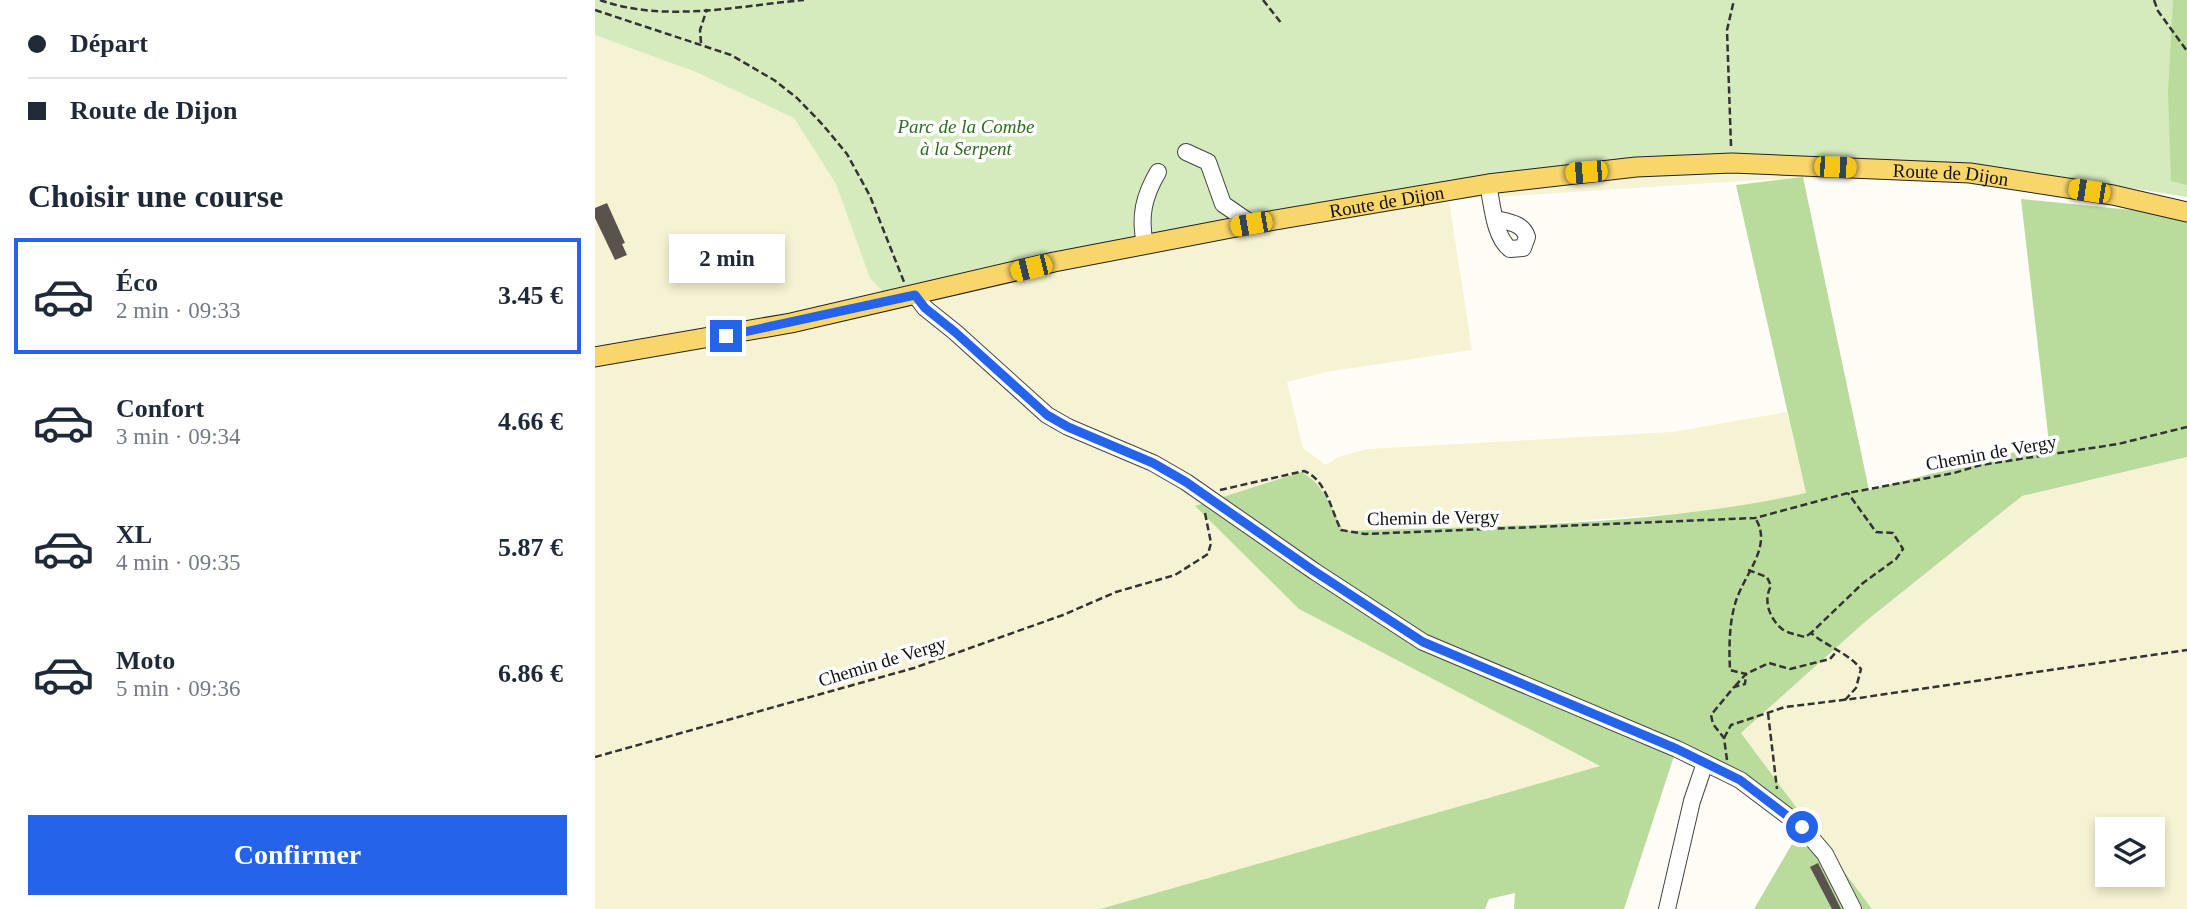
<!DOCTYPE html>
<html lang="fr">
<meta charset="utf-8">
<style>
:root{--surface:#fff;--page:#f6f6f7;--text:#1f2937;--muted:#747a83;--line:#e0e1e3;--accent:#2563eb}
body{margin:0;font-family:Georgia,serif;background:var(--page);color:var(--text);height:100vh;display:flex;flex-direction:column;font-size:26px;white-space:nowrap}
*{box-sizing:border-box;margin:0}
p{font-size:23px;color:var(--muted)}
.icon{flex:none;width:38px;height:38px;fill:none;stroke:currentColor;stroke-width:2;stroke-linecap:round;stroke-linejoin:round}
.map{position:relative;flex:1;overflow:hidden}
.drawer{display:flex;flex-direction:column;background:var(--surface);width:595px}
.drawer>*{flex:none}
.hud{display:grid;align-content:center;height:154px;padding:0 28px;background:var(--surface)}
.fabs{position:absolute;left:1500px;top:817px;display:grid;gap:14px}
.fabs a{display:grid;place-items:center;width:70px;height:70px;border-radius:0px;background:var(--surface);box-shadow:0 4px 10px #0003;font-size:35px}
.end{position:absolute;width:32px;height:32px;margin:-16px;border:9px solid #2563eb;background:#fff;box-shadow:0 0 0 4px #fff}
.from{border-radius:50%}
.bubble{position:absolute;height:49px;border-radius:0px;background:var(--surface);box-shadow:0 4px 10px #0003;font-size:23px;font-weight:700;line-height:49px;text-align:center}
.car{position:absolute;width:21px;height:42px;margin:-21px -10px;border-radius:9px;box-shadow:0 0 5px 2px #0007;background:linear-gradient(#f5c518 24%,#345 0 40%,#f5c518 0 76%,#345 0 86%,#f5c518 0)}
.hud b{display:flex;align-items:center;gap:24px;height:66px;font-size:26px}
.hud b+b{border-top:2px solid var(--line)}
.hud i{width:18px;height:18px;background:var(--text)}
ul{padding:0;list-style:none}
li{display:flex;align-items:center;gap:21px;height:116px;margin:0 14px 10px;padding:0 14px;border:4px solid transparent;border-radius:0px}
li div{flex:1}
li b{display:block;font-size:26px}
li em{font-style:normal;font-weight:700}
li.on{border-color:var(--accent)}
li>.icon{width:63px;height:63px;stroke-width:1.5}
h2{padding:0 28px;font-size:32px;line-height:84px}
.cta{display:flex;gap:14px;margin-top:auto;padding:14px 28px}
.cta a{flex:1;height:80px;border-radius:0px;background:var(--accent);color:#fff;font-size:28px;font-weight:700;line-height:80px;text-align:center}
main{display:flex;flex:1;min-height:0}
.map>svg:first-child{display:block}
</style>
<main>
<section class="drawer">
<div class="hud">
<b><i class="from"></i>Départ</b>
<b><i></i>Route de Dijon</b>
</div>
<h2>Choisir une course</h2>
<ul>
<li class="on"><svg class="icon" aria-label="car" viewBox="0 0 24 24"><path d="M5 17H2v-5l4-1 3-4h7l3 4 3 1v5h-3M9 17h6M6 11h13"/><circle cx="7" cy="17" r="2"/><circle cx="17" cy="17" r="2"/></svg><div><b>Éco</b><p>2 min · 09:33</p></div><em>3.45 €</em></li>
<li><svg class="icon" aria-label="car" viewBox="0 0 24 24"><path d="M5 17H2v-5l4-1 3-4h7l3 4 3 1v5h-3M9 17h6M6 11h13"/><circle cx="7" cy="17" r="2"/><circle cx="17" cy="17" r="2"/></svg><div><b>Confort</b><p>3 min · 09:34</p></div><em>4.66 €</em></li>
<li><svg class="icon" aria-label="car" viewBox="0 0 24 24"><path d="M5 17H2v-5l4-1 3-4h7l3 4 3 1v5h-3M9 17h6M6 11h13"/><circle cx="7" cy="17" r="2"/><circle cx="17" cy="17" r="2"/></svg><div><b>XL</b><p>4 min · 09:35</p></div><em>5.87 €</em></li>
<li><svg class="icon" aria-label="car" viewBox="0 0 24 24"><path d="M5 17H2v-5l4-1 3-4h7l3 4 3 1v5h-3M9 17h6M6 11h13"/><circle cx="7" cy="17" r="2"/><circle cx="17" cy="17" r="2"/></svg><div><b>Moto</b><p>5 min · 09:36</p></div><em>6.86 €</em></li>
</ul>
<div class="cta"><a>Confirmer</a></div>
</section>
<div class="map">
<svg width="1592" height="909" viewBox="0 0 1592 909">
<rect width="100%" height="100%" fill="#fffdf5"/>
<g fill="#f6f3d4" fill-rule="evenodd">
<polygon points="209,0 1592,0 1592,172 1163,180 854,200 877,350 731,372 692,382 708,448 731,465 743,457 772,449 1077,432 1192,412 1211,493 1154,506 1093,513 921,525 748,531 726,488 704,609 1006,766 505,909 0,909 0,19"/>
<path d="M1592,457V909H1277L1146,733L1271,621L1424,497ZM1512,830H1558V875H1512Z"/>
</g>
<polygon fill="#d5ebbd" points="0,0 1592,0 1592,197 1391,165 1245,158 1096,159 893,175 292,296 275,278 241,184 199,118 101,72 0,35"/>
<g fill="#b9dc9c">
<polygon points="1578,0 1592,0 1592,185 1576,181 1573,92"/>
<path d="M1208,177L1274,490L1454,443L1426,199L1537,210L1592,222V457L1427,496L1271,621L1146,733L1277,909H1159L1207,827L1081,750L1029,909H919L920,893L894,899L890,909H505L1005,766L704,609L600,506L706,472C729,483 737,510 748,531C901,526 1062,526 1211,493L1141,185Z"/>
</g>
<g fill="#5a524d">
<polygon points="12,203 30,243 27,244 32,255 20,260 0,218 0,208"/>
<polygon points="1223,863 1246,909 1237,909 1215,867"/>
</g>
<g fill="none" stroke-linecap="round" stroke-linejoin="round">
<g stroke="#444" stroke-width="18">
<g id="minor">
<polyline points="591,152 613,162 628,204 657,224"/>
<path d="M893,184C897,203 899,237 915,249L928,248L932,237C928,223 913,222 901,219"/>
<path d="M550,244C544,216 549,196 563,172"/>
<polyline points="320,295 330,308 360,332 452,415 473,427 558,463 591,482 719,571 828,642 1082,749 1145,780 1207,827 1230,854 1258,909"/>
<polyline points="1072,909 1097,801 1110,763"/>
</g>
</g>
<g stroke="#222" stroke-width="21">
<g id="major">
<path id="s1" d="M0,357L196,323L459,262L657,224L893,184L1041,167L1137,163L1375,173L1518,195L1592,212"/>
</g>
</g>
<g stroke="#333" stroke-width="2.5" stroke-dasharray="7 3.5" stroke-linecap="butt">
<path d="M5,0C69,23 142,6 209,0"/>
<polyline points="668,0 687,24"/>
<polyline points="1559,0 1563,11 1592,51"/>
<polyline points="0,10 136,55 179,80 202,98 228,125 252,154 275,196 309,282"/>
<polyline points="106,43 105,30 112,9"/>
<polyline points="1136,146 1132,30 1139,0"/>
<path d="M625,490L709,471C731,479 736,510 746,530L770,534L1160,518L1253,493L1359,473L1386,465L1523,444L1592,427"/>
<path d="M1153,570L1172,577L1176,586C1168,600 1174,618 1187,629C1192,633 1203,635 1210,637L1216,633"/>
<polyline points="1140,686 1151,674 1174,663 1195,669 1235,659 1242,651"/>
<path d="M1250,700L1261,688L1266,669C1253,653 1233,647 1216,633L1268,583L1301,559L1308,549L1298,533L1281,532L1253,493"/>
<polyline points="1173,713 1182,789"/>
<polyline points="1129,738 1136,725 1190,707 1264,698 1592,650"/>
<polyline points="0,757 319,668 468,615 521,592 580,575 613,554 616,543 610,513"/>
<path d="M1132,760L1129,738L1118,724L1116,715L1139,687L1150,684L1151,674L1135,670C1134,648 1134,625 1140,604C1148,575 1179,546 1160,518"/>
</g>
<use href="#minor" stroke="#fff" stroke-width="16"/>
<use href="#major" stroke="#f9d66b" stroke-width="19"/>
</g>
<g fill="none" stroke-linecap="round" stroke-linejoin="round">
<polyline stroke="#2563eb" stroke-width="9" points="131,336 320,295 330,308 360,332 452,415 473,427 558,463 591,482 719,571 828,642 1082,749 1145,780 1207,827"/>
</g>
<g text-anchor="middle" stroke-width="7" stroke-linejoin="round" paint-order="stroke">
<g font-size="19" font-style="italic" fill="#2f6b1f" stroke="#fff">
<text x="371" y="133">Parc de la Combe<tspan x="371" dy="22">à la Serpent</tspan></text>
</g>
<g font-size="19" fill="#111" stroke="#fff">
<text dy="7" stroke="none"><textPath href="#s1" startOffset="1374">Route de Dijon</textPath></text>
<text dy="7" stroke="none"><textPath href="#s1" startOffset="807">Route de Dijon</textPath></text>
<text transform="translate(1396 452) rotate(-10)" y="7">Chemin de Vergy</text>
<text transform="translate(838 517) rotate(-1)" y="7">Chemin de Vergy</text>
<text transform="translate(287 661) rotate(-17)" y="7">Chemin de Vergy</text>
</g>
</g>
</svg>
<div class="fabs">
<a><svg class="icon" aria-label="layers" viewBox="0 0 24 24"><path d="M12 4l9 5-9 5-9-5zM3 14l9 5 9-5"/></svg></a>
</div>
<i class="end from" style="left:1207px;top:827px"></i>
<i class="end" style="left:131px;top:336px"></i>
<div class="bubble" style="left:74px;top:234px;width:116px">2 min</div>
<i class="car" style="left:1240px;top:167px;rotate:92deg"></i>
<i class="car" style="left:991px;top:172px;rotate:265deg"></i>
<i class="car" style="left:1494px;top:191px;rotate:279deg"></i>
<i class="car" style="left:656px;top:224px;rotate:260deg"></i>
<i class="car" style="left:436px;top:268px;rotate:256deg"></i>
</div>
</main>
